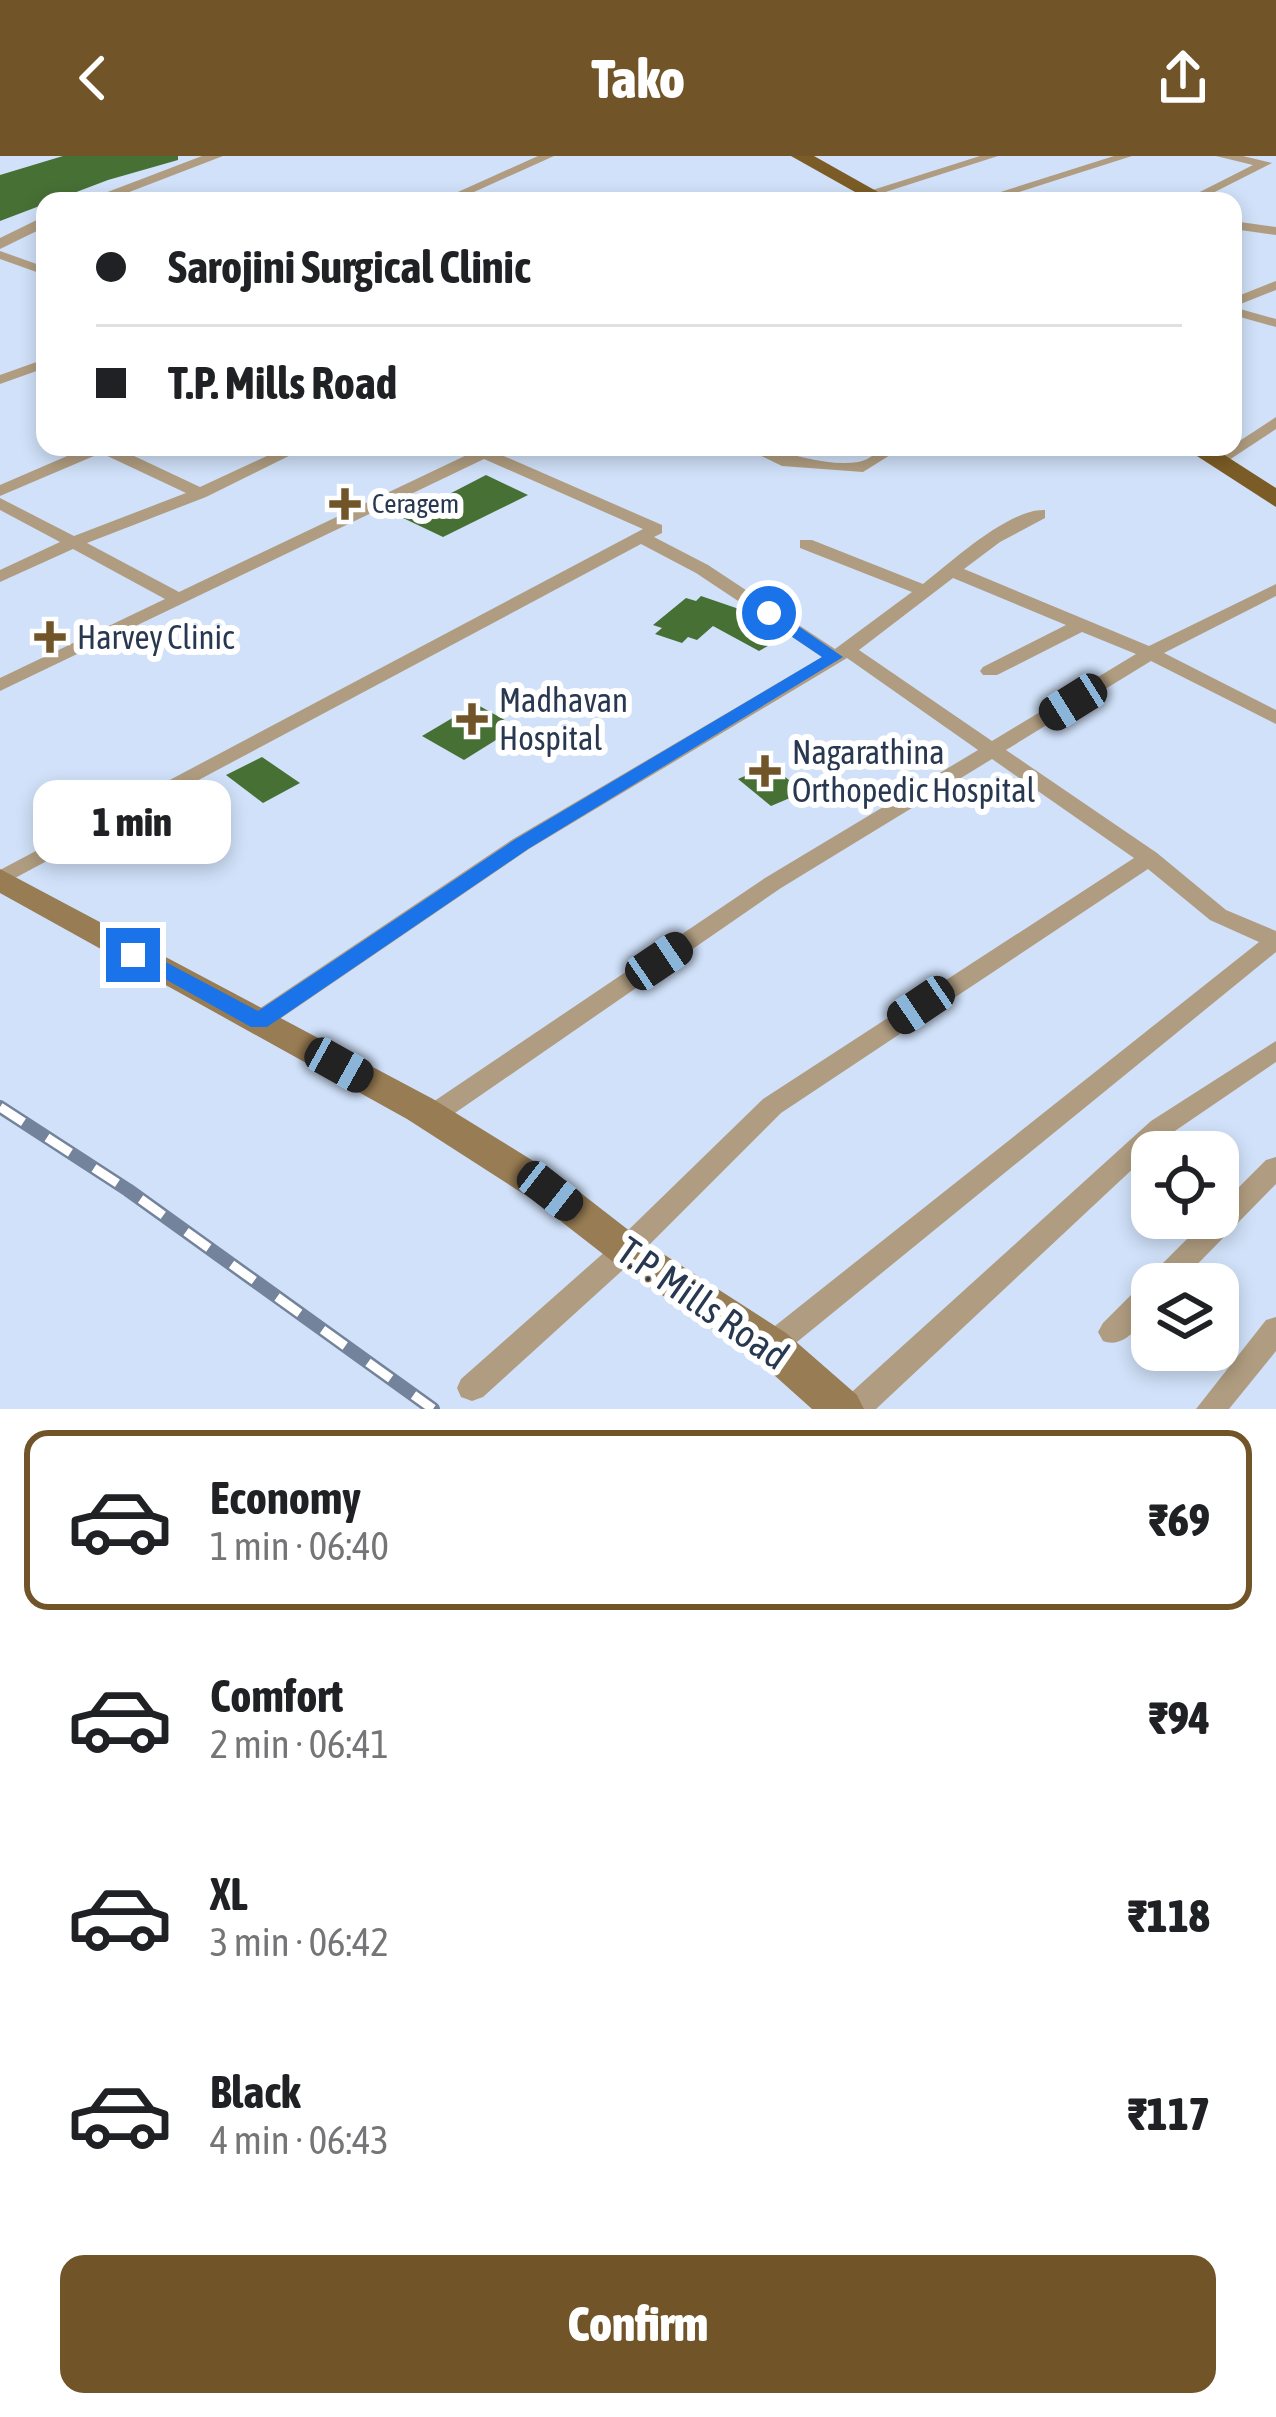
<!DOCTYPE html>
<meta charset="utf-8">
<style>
:root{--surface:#fff;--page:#f6f6f6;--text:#202124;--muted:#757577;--line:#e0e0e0;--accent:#715428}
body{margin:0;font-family:"Asap Condensed",sans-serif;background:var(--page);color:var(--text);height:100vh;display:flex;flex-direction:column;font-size:45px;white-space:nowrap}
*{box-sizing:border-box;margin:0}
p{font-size:39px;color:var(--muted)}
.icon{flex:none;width:66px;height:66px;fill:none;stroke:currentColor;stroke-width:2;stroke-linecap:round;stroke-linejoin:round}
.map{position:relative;height:1253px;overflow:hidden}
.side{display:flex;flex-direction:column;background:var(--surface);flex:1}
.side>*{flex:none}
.hud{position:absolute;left:36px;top:36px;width:1206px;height:264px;border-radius:24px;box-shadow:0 6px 18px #0003;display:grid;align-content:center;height:264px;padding:0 60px;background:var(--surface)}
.buttons{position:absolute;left:1131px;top:975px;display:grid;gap:24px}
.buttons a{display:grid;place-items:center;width:108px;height:108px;border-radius:24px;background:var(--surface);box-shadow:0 6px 18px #0003;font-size:60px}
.end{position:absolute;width:54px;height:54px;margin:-27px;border:15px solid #1a73e8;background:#fff;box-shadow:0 0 0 6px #fff}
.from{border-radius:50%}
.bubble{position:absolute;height:84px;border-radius:24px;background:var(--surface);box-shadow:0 6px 18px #0003;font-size:39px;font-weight:800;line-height:84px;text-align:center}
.car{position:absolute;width:36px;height:72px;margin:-36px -18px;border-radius:15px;box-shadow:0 0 9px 3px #0007;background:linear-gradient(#222 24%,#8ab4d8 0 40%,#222 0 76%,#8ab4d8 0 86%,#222 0)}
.hud b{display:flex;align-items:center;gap:42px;height:114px;font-size:45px}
.hud b+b{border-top:3px solid var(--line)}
.hud i{width:30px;height:30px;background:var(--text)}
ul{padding:21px 0 0;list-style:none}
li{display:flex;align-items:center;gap:36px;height:180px;margin:0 24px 18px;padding:0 36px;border:6px solid transparent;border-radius:24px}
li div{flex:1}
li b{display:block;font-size:45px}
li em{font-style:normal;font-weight:800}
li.current{border-color:var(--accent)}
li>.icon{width:108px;height:108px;stroke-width:1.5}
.button{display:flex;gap:24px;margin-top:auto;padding:24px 60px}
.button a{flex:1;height:138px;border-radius:24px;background:var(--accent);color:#fff;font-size:48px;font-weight:800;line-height:138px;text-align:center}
header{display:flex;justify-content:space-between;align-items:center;height:156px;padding:0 60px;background:var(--accent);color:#fff;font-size:54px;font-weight:800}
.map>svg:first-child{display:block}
</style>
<header><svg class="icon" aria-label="back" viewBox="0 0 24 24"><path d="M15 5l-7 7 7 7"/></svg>Tako<svg class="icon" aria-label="share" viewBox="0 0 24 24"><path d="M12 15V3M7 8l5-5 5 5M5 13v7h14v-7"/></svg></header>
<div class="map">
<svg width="1276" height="1253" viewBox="0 0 1276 1253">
<rect width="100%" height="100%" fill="#d0e1f9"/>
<g fill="#477035">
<polygon points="63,0 178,0 178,4 108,24 0,65 0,19"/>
<polygon points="486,319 528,339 443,381 403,362"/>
<polygon points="701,440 739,453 784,481 759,495 713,470 697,484 688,481 682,487 655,478 662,472 653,469 686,442 696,445"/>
<polygon points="476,548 517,571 464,604 422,580"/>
<polygon points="262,601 300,627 263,647 226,619"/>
<polygon points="770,609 804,636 771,650 738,623"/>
</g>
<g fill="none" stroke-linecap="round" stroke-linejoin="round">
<g fill="#b09d81" fill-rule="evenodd">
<polygon points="538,0 554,0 454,45 438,45"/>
<polygon points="980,0 998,0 873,40 863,37"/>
<polygon points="1114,0 1132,0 991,45 972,45"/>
<polygon points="1216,0 1243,0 1272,7 1197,45 1182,45 1253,9"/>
<polygon points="1233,65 1276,71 1276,79 1233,73"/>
<polygon points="0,95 45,111 45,119 0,103"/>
<polygon points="1276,125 1276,134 1233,151 1276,163 1276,171 1233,159 1233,142"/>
<polygon points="45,203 45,212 0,228 0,219"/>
<polygon points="1276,261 1276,273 1223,308 1217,310 1209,305"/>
<path d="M88,291H115L200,331L286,291H307L206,341L87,387L179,436L471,297L463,291H499L497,297L662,369V377L654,381L708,409L835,493L912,436L800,392V384H812L923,428C951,406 1010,352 1045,354V362L1000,386L964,413L1149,490L1276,428V440L1164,497L1276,554V568L1151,505L1006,594L1157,697L1226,754L1276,775V796L781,1199L771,1203L761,1199L756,1190L761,1181L1259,786L1210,764L1148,713L781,957L636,1102L483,1241L472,1245L461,1241L457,1232L461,1223L616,1086L763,943L1134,702L992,603L781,732L439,968L430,971L421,968L417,961L421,954L765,722L978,594L847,502L529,693L268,871H250L247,865L250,859L513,683L822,501L696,417L641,388L0,730V714L643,373L484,303L0,535V522L165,443L73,393L0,426V414L60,386L0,354V342L74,380L186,337L101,297L0,340V329ZM953,422L1066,469L983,511L980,515L983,519H997L1082,476L1136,498L992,585L859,494Z"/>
<path d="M743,291C776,291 824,312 858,306C877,302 874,291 903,291L863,316L782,310Z"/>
<polygon points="1276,885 1276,906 1169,979 876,1253 840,1253 844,1243 1151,965"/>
<path d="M1276,1001V1028L1178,1128H1152V1155C1138,1170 1125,1193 1103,1185L1098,1176L1103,1167L1208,1062H1218V1052L1266,1004Z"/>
<polygon points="1276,1161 1276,1195 1229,1253 1196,1253 1266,1164"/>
</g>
<g fill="#b09d81" fill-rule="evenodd">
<polygon points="202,0 223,0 106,45 84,45"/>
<polygon points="45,60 45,71 0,93 0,82"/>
</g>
<polygon fill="#987c53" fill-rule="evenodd" points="0,713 433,943 564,1024 640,1083 786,1177 857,1239 864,1253 812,1253 756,1203 612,1105 536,1046 407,963 0,737"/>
<g fill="#7c5c26" fill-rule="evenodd">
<polygon points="791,0 814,0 894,45 871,45"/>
<polygon points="1183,291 1212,291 1276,332 1276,351"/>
</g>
<g stroke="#72839b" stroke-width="14">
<polyline id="rail" points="0,951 128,1034 433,1253"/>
</g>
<use href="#rail" stroke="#fff" stroke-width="9" stroke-dasharray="28" stroke-linecap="butt"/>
</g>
<polygon fill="#1a73e8" points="763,454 775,454 843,501 528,693 267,871 251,871 122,799 141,793 258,855 514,684 822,501 763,461"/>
<g fill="#715428" stroke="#fff" stroke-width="4.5">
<path d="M339 330h12v12h12v12h-12v12h-12v-12h-12v-12h12z"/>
<path d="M44 463h12v12h12v12h-12v12h-12v-12h-12v-12h12z"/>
<path d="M466 545h12v12h12v12h-12v12h-12v-12h-12v-12h12z"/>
<path d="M759 597h12v12h12v12h-12v12h-12v-12h-12v-12h12z"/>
</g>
<g text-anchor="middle" stroke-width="12" stroke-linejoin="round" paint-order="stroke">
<g font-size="27" fill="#273850" stroke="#fff" text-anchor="start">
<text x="372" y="357">Ceragem</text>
</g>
<g font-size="33" fill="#273850" stroke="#fff" text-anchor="start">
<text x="77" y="493">Harvey Clinic</text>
<text x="499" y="556">Madhavan<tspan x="499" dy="38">Hospital</tspan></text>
<text x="792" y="608">Nagarathina<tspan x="792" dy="38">Orthopedic Hospital</tspan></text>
</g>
<g font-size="39" fill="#273850" stroke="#fff">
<text transform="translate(703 1147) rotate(35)" y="14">T.P. Mills Road</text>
</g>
</g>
</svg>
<div class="buttons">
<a><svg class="icon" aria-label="locate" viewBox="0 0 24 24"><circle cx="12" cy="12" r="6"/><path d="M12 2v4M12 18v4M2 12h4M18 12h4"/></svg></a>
<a><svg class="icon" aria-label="layers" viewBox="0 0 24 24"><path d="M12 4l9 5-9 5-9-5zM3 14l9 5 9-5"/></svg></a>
</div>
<i class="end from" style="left:769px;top:457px"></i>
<i class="end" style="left:133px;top:799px"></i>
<div class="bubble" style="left:33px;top:624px;width:198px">1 min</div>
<i class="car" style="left:1073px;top:546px;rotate:238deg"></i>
<i class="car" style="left:659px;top:805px;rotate:56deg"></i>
<i class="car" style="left:921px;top:849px;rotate:236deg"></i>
<i class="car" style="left:339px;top:909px;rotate:119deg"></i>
<i class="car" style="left:550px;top:1035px;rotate:128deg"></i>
<div class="hud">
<b><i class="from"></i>Sarojini Surgical Clinic</b>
<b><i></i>T.P. Mills Road</b>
</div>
</div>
<section class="side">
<ul>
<li class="current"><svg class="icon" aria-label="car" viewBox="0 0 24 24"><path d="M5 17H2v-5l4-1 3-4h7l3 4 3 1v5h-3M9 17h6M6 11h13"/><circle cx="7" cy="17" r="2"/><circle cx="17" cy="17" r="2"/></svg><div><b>Economy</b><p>1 min · 06:40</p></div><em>₹69</em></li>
<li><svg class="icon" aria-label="car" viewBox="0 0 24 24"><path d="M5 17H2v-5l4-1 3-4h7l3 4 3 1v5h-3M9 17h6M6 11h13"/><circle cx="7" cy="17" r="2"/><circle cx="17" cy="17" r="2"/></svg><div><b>Comfort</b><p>2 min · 06:41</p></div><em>₹94</em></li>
<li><svg class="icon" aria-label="car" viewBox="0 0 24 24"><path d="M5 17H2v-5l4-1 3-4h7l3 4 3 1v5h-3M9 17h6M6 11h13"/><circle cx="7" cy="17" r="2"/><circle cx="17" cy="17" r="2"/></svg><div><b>XL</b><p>3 min · 06:42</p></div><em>₹118</em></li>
<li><svg class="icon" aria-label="car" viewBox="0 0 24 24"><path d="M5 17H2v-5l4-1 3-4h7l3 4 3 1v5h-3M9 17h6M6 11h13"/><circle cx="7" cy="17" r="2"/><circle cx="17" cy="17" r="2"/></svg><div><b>Black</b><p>4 min · 06:43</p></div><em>₹117</em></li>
</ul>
<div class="button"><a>Confirm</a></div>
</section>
